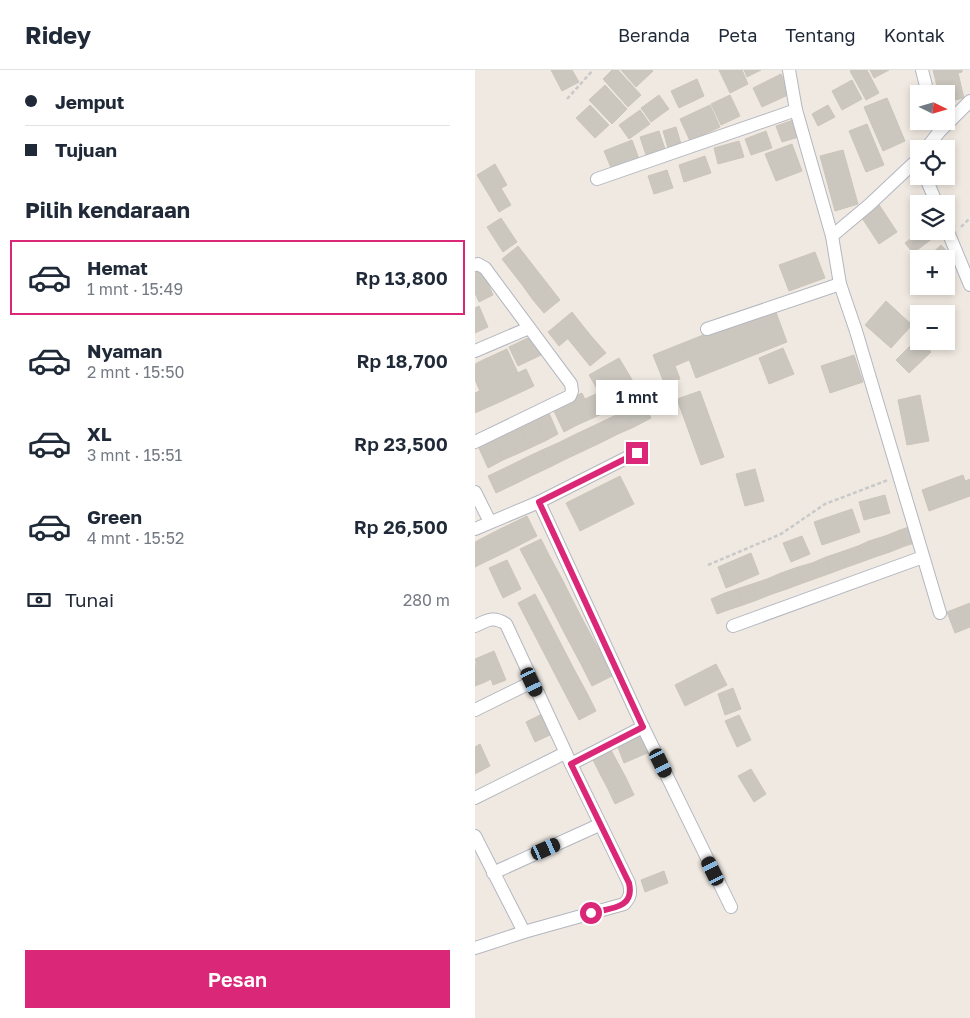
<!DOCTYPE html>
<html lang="id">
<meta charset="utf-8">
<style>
:root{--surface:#fff;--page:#f2f2f3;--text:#1f2937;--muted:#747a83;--line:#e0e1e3;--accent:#db2777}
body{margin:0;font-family:"Golos Text",sans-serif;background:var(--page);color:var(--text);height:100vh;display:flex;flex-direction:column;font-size:19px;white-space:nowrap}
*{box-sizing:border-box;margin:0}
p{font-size:16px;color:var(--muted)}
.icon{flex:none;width:28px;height:28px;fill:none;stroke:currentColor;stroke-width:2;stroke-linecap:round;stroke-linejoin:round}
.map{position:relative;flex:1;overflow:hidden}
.drawer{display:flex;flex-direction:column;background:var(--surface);width:475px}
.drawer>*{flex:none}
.guide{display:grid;align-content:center;height:110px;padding:0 25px;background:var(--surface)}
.needle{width:32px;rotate:95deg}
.fabs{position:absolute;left:435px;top:15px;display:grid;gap:10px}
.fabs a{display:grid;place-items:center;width:45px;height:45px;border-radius:0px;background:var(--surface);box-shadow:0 2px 8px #0003;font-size:25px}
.end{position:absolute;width:22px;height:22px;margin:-11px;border:6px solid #db2777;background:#fff;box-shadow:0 0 0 2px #fff}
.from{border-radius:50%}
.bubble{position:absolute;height:35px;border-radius:0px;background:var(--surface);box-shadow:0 2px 8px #0003;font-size:16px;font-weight:600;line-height:35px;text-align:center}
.car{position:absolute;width:15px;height:30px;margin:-15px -8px;border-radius:6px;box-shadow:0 0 4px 1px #0007;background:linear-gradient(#222 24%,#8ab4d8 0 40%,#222 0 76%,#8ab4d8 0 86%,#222 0)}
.guide b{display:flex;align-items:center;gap:18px;height:48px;font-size:19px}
.guide b+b{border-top:1px solid var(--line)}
.guide i{width:12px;height:12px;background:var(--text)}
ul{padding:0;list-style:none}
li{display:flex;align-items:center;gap:15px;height:75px;margin:0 10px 8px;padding:0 15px;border:2px solid transparent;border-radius:0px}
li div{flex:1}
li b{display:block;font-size:19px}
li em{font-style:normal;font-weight:600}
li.active{border-color:var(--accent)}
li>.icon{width:45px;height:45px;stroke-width:1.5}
h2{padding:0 25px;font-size:22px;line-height:60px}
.pay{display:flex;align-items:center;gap:12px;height:55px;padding:0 25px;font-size:19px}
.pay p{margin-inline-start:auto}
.cta{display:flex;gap:10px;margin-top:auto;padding:10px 25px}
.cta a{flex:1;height:58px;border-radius:0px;background:var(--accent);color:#fff;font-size:20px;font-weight:600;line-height:58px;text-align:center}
header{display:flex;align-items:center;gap:30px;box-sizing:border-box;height:70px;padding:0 25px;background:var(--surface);border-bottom:1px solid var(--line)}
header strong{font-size:24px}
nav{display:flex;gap:28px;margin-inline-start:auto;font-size:18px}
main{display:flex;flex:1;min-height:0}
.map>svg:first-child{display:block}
</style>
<header>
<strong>Ridey</strong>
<nav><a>Beranda</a><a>Peta</a><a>Tentang</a><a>Kontak</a></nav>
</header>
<main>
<section class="drawer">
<div class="guide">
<b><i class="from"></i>Jemput</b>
<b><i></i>Tujuan</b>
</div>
<h2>Pilih kendaraan</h2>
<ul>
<li class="active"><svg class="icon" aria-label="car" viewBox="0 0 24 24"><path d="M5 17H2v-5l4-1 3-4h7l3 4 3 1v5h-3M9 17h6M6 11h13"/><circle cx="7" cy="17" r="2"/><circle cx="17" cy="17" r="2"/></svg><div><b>Hemat</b><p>1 mnt · 15:49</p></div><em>Rp 13,800</em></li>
<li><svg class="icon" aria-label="car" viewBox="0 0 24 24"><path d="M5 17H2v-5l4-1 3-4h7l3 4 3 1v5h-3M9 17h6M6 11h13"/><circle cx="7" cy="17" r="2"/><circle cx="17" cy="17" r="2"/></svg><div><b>Nyaman</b><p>2 mnt · 15:50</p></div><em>Rp 18,700</em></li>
<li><svg class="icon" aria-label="car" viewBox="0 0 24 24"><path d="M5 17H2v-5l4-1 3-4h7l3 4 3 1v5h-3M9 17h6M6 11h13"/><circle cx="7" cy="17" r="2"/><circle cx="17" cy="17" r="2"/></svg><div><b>XL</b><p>3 mnt · 15:51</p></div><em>Rp 23,500</em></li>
<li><svg class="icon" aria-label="car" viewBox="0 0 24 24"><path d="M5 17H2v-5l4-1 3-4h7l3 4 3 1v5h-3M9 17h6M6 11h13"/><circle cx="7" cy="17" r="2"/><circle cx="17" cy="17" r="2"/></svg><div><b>Green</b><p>4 mnt · 15:52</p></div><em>Rp 26,500</em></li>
</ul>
<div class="pay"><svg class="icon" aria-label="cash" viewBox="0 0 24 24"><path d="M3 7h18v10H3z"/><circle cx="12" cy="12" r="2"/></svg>Tunai<p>280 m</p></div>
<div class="cta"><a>Pesan</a></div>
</section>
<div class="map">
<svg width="495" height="948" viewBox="0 0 495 948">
<rect width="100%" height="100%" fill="#efe9e1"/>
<g fill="#cbc7bf" stroke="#cbc5ba">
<polygon points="76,0 97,0 104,12 87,21"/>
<polygon points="137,0 143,0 166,25 153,37 128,9"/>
<polygon points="146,0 177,0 178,1 161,17"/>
<polygon points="244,0 267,0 273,14 255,23"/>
<polygon points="269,0 286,0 272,7"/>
<polygon points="377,0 392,0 404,23 391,30 375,1"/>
<polygon points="395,0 414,0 399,8"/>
<polygon points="458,0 487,0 487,2 483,3 489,28 471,32 471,24 464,24"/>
<polygon points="306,4 315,24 287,37 278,18"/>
<polygon points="222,9 229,26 204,38 196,21"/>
<polygon points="377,10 387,29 367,40 357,21"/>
<polygon points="130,15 152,39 137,54 114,30"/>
<polygon points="184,25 194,39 176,52 166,38"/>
<polygon points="255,25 265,46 246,55 236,34"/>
<polygon points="412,28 430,71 408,81 389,37"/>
<polygon points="115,35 134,55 120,68 101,48"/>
<polygon points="235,35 245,57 215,71 205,49"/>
<polygon points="353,35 360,47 343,56 337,44"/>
<polygon points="165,40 175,54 154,69 144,55"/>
<polygon points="321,49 327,66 307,72 301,56"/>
<polygon points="392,54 409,95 391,102 374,61"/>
<polygon points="201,57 206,74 193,78 188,61"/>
<polygon points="184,61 191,82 172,88 165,67"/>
<polygon points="291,61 297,78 276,85 270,69"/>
<polygon points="157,70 164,89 137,100 129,81"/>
<polygon points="264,71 269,87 243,94 239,78"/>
<polygon points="317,74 327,101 301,111 290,84"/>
<polygon points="368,80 383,134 360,141 345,86"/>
<polygon points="230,86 236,103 209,112 204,95"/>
<polygon points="20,94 32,115 14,125 2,105"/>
<polygon points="192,100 198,118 179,124 173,106"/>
<polygon points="26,118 36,135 24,142 14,125"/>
<polygon points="403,133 422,162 404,174 385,145"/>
<polygon points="26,148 42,172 28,182 12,157"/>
<polygon points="445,161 453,161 458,168 438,183 430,173"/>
<polygon points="466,175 481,191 471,201 471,189 451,189"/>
<polygon points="43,176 64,203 48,216 27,189"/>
<polygon points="340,182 350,208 314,221 304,195"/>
<polygon points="6,197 18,225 4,232 0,223 0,200"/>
<polygon points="64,203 75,217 58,230 48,216"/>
<polygon points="75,217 85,230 69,243 58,230"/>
<polygon points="411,231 437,255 416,278 390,255"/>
<polygon points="4,236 13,257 0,263 0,238"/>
<polygon points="299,237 312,272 221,308 208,273"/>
<polygon points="97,242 108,256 84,276 73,262"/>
<polygon points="108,256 117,267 102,280 93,269"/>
<polygon points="57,266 66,285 43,296 34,277"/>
<polygon points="117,267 131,283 115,296 102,280"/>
<polygon points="443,268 444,271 446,271 456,282 434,303 421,290"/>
<polygon points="208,273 214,290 200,296 205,309 190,315 178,285"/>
<polygon points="308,278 319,304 294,314 284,288"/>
<polygon points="32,279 43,303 21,313 10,289"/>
<polygon points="379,285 388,312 355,323 346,296"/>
<polygon points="144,288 165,323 135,341 114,305"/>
<polygon points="10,289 21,313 5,321 0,310 0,294"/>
<polygon points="51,299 59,316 29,330 21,313"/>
<polygon points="21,313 29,330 0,343 0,323"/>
<polygon points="225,321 249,387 226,395 202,329"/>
<polygon points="107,323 118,348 102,355 91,331"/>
<polygon points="123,323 131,342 118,348 110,329"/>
<polygon points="445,325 454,371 432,375 423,330"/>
<polygon points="91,331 102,355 89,362 77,337"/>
<polygon points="168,332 176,348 159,357 151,340"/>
<polygon points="151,340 159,357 143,364 135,348"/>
<polygon points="74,343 83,364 70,371 61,349"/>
<polygon points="135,348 143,364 125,373 118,356"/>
<polygon points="61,349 70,371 55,378 45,357"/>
<polygon points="118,356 125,373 106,382 99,365"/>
<polygon points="45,357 55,378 42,384 32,363"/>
<polygon points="32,363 42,384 28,390 18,369"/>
<polygon points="99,365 106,382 91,389 83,373"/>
<polygon points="18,369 28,390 13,398 3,376"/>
<polygon points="83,373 91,389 75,397 67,380"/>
<polygon points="67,380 75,397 58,405 50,388"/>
<polygon points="50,388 58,405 42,413 34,396"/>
<polygon points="34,396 42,413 21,423 13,406"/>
<polygon points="280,399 289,431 270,436 261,404"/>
<polygon points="488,405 490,411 495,409 495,426 454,441 447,420"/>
<polygon points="145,406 159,434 105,461 91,433"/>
<polygon points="410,425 415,443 389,450 384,432"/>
<polygon points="377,439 385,462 347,475 339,452"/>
<polygon points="52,446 62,466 33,481 23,460"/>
<polygon points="437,456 443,472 430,476 425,460"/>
<polygon points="23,460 33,481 10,492 0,472"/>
<polygon points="425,460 430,476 415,482 410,466"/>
<polygon points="327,466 335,484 316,492 308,473"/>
<polygon points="410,466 415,482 400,487 394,471"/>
<polygon points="66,469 75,487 55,498 45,479"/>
<polygon points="394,471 400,487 389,491 383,476"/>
<polygon points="0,472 10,492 0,497"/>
<polygon points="383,476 389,491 372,497 366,482"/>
<polygon points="366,482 372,497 356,503 351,487"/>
<polygon points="276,483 284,504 251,518 243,497"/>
<polygon points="75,487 87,509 67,520 55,498"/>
<polygon points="351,487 356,503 342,508 337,493"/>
<polygon points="32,490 46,519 28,528 14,498"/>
<polygon points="337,493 342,508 328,513 323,497"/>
<polygon points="323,497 328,513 312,519 306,503"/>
<polygon points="306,503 312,519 297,524 292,509"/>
<polygon points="87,509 97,529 77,539 67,520"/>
<polygon points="292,509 297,524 282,530 277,514"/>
<polygon points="277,514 282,530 268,535 262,519"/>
<polygon points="262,519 268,535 256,539 250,523"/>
<polygon points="250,523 256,539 242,544 236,529"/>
<polygon points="60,524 73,549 56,558 43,533"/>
<polygon points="97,529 111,556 91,566 77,539"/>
<polygon points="495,533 495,557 480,563 472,542"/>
<polygon points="73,549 86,574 69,583 56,558"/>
<polygon points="111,556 127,585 107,596 91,566"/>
<polygon points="86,574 100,601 83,610 69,583"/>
<polygon points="19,581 31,610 18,615 16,609 8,613 0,589"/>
<polygon points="127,585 137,606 117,616 107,596"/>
<polygon points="0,593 8,613 0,616"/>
<polygon points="241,594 252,615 210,636 200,615"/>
<polygon points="100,601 112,623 95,633 83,610"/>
<polygon points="258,618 266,639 250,645 243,624"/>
<polygon points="112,623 121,641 104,650 95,633"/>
<polygon points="67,644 77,664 60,672 51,652"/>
<polygon points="264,645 276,670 262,677 250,651"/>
<polygon points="169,663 177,681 149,693 142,675"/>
<polygon points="5,674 15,696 0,704 0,677"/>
<polygon points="136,680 144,695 125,704 118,690"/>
<polygon points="144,695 151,708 132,717 125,704"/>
<polygon points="276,699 291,724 279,732 263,706"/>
<polygon points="151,708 159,725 140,734 132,717"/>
<polygon points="189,801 193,813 170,822 166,810"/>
</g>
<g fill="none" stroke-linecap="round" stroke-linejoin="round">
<g stroke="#b4b7c1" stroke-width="14">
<g id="street">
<polyline points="314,0 321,40 357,166 365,214 381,261 465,543"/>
<polyline points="447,0 453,24"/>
<polyline points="451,79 464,62 495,31"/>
<polyline points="450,106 462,134"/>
<polyline points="122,109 321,40"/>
<polyline points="471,157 495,215"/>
<polyline points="357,166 394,135 444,88"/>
<polyline points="0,195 3,194 10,198 96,314 97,321 95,326 0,372"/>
<polyline points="232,259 365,214"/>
<polyline points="0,281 54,258"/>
<polyline points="0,422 15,452"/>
<polyline points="64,432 161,383"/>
<polyline points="0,459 64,432 168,657 256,837"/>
<path d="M0,556C13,550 18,546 31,554L96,694L168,657"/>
<polyline points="258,556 448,487"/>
<polyline points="0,640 57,612"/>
<polyline points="0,728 90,683"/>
<polyline points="0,766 49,862"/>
<polyline points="18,803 124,755"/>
<path d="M0,878L49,862L149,834C156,827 156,822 154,813L96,694"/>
</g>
</g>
<g stroke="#c9c9c9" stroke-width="2.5" stroke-dasharray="4 2.5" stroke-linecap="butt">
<polyline points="92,29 118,0"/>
<polyline points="486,157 495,148"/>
<polyline points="233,495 306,464 350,434 413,410"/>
</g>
<use href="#street" stroke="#fff" stroke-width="12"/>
</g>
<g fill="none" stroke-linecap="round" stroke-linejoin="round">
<path stroke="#db2777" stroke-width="6" d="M116,843C135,838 160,839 154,813L96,694L168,657L64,432L162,383"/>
</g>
</svg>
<div class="fabs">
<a><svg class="needle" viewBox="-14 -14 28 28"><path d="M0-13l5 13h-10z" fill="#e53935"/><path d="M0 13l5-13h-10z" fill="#747a83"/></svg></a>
<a><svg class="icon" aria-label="locate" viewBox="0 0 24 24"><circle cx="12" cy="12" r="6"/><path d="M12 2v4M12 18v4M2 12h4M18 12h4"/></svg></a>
<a><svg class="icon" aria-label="layers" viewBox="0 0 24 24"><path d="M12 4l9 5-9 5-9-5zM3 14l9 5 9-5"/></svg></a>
<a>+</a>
<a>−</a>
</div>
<i class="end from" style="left:116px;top:843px"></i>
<i class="end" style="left:162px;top:383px"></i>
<div class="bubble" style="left:121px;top:310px;width:82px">1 mnt</div>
<i class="car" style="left:57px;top:612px;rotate:155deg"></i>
<i class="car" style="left:186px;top:693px;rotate:154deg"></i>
<i class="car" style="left:71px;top:779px;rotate:66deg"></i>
<i class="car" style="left:238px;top:801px;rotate:334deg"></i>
</div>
</main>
